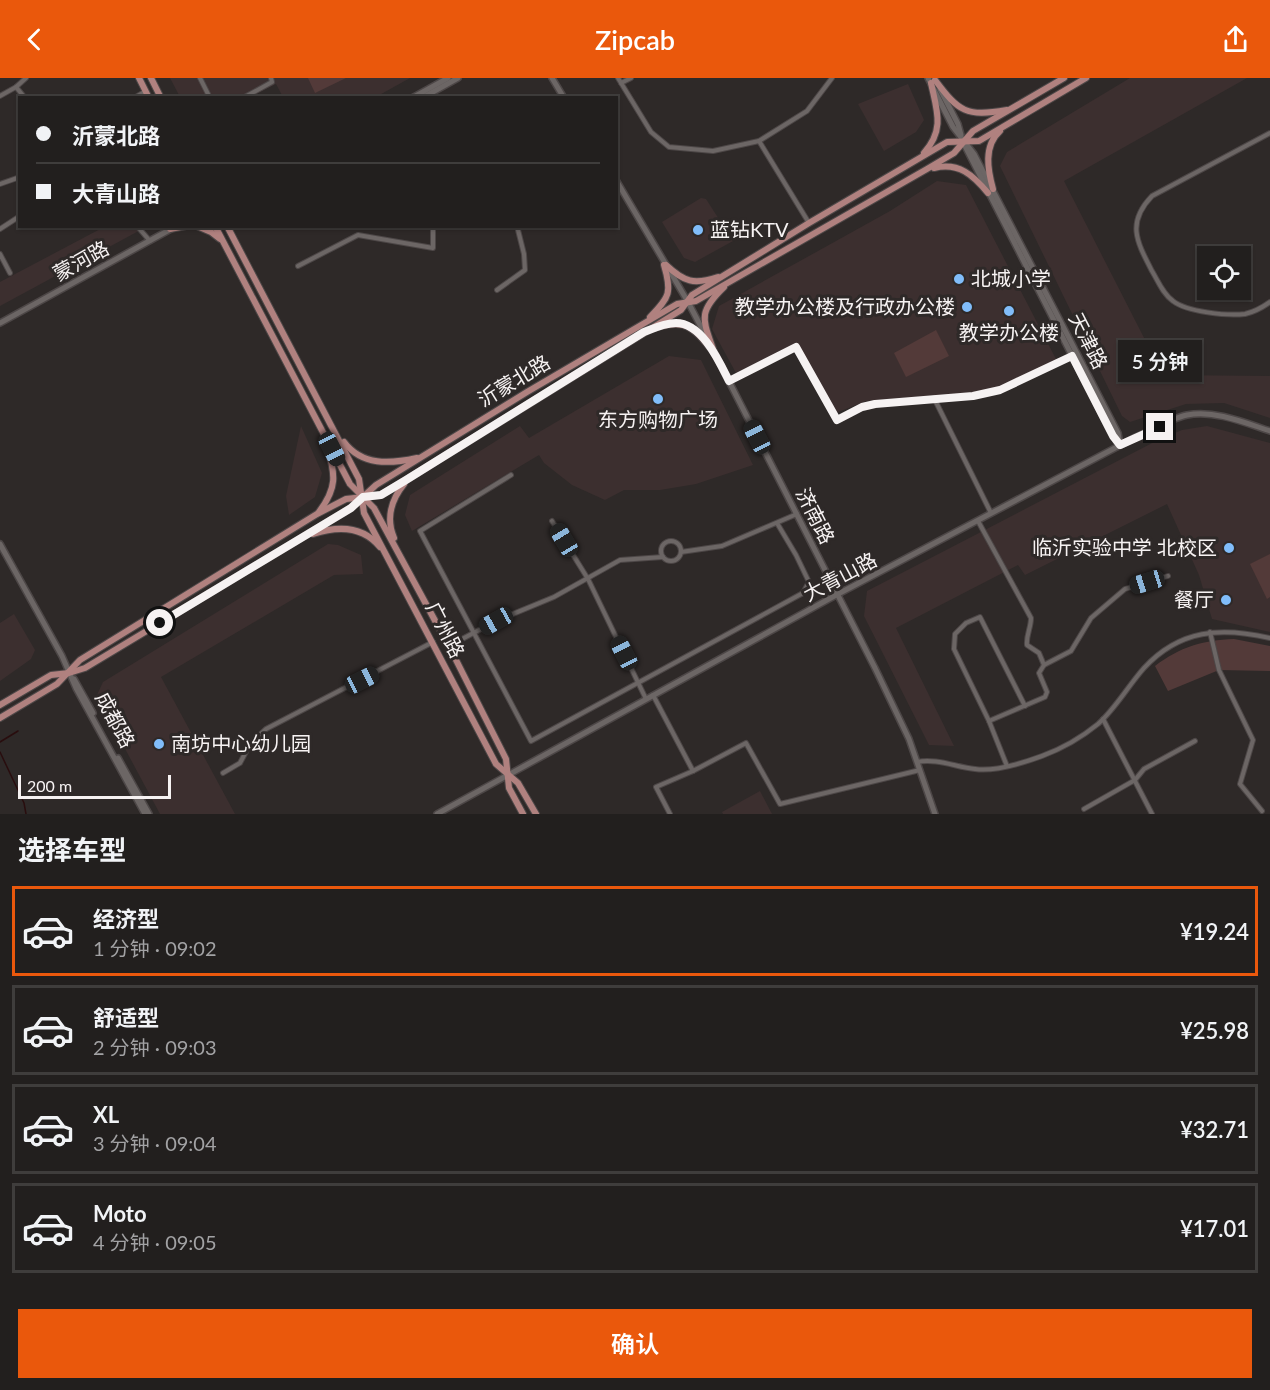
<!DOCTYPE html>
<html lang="zh">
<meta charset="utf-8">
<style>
:root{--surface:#221f1e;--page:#2a2727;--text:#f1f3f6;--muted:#a2a2a4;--line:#3f3d3c;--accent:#ea580c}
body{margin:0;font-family:Lato,"Noto Sans SC",sans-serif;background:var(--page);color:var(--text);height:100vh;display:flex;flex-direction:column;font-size:22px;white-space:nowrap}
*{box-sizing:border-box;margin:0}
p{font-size:20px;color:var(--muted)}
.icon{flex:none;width:33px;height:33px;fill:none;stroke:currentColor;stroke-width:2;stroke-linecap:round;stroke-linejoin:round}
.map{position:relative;height:736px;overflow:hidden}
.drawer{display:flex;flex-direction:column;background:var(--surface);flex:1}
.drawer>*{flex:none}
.guide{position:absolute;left:18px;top:18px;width:600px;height:132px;border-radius:0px;box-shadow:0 2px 4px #0004,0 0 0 2px var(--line);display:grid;align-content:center;height:132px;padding:0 18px;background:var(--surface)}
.tools{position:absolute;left:1197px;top:168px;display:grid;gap:12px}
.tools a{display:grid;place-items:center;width:54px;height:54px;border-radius:0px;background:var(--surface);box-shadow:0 2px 4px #0004,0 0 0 2px var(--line);font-size:30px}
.scale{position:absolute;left:18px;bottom:15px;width:153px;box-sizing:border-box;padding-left:6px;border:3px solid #f6f2f2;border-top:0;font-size:16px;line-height:21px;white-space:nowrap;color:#f6f2f2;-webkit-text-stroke:4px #2e2928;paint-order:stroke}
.end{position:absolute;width:27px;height:27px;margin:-14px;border:8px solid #f6f2f2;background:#111;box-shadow:0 0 0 3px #111}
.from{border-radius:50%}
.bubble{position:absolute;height:42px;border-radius:0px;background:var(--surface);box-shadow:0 2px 4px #0004,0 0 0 2px var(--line);font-size:20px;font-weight:600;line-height:42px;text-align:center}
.car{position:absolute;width:18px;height:36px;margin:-18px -9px;border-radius:8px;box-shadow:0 0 4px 2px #0007;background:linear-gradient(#222 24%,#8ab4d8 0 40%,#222 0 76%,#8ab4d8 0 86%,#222 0)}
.guide b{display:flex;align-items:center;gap:21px;height:57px;font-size:22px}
.guide b+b{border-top:2px solid var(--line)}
.guide i{width:15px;height:15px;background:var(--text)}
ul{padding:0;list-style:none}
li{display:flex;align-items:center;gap:18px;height:90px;margin:0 12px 9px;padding:0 6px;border:3px solid var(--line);border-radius:0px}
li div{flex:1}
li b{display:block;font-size:22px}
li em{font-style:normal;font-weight:600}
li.active{border-color:var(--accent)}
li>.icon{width:54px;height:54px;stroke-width:1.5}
h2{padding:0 18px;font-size:27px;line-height:72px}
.cta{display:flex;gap:12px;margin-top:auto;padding:12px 18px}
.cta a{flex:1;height:69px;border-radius:0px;background:var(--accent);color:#fff;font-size:24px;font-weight:600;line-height:69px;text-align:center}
header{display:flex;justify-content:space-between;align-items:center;height:78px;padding:0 18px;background:var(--accent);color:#fff;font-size:27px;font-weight:600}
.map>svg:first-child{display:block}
</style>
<header><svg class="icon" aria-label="back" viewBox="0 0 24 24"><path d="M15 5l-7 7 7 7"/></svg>Zipcab<svg class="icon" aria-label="share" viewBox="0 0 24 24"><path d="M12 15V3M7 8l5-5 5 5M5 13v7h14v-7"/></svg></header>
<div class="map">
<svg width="1270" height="736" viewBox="0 0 1270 736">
<rect width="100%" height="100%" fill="#2e2928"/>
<g fill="#3c2f2f">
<polygon points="170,0 410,0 374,20 283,19 276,6 250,19 180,19"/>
<polygon points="1130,0 1247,0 1064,103 1163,297 1270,298 1270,340 1224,325 1186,326 1130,344 1122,338 1000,88 1007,74"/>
<polygon points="908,6 924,42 916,54 884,73 858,26"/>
<polygon points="937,103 966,107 1057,283 1017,303 980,314 866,323 836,335 797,265 736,295 712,251 719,228 890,133"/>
<polygon points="701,120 706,121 733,163 695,184 684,180 662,144"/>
<polygon points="104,149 146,149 0,228 0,204"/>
<polygon points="669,278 701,282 753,387 696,406 660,412 624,412 605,422 572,407 544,385 539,377 412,453 405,437 410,417 520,348 529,360"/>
<polygon points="301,348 322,395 315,419 289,437 286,418"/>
<polygon points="1207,348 1270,365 1270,554 1212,541 1199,497 1167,426 1025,497 1018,487 896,550 954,668 929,667 864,538 867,513 1158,362 1182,352"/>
<polygon points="328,466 338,467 361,477 363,496 334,497 161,599 235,736 160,736 100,624 97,617 103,604"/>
<polygon points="14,536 35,572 31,581 0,603 0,545"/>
<polygon points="760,713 772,736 723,736 722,734"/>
</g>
<g fill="#533a39">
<polygon points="308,0 346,0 315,15"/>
<polygon points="936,252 949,278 906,299 894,275"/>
<polygon points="1270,476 1270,519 1267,521 1250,486"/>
<path d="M1234,561L1270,568V593L1219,592L1168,613L1155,588C1180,569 1203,562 1234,561Z"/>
</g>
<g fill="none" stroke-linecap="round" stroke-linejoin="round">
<g stroke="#290d0e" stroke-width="1.5">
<polyline points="0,664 18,653"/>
<polyline points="0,674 24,725 26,736"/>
</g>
<g stroke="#4d4747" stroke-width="6">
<g id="minor">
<polyline points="200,0 210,20"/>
<polyline points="618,0 651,54 669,69 713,73 759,63 807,33 832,0"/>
<polyline points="621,5 631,0"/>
<polyline points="16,9 25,20"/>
<polyline points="0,18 16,9 26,0"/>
<polyline points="134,20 146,13"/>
<polyline points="243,20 272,4 271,0"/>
<path d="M1270,55L1152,118C1126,145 1137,164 1152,193C1158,203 1163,216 1173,223C1187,234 1227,238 1245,236C1254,234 1263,229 1270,224"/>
<polyline points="759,63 809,145"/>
<polyline points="0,106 20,99"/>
<polyline points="137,148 150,163"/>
<polyline points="0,151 20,138"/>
<polyline points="0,176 10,195"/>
<polyline points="298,188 358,157 433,170 433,148"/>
<polyline points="497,212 525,192 524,176 517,148"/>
<polyline points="729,303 796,269 837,342 862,329 875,326 973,318 1000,312 1073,278"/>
<polyline points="934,320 991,435"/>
<polyline points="511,397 420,453 531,663 803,515 809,504 796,477 777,445"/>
<polyline points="552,443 588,501 646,621"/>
<path d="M978,443L1031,540C1031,550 1026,557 1027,567L1039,575L1044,587"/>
<circle cx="671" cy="473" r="10"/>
<polyline points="681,474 722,468 797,436"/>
<polyline points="1210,554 1219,592 1253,662 1240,706 1262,733"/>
<polyline points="449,568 496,543 554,519 620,482 663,479"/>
<polyline points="653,617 693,693"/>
<polyline points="1103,641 1152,736"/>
<polyline points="989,643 1045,619 1047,614 1039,595 1044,587 1071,573 1091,540 1125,511 1168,498"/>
<path d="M917,684C936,680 956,689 975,691C996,694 1023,685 1042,678C1061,671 1082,659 1098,646C1116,630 1128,608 1144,590C1180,551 1221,549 1270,560"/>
<polyline points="1007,688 989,643 954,571 955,556 966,545 980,539 1025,628"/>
<polyline points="223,695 240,685 250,666 266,651 433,564"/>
<polyline points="1084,731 1135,702 1144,691 1195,663"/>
<polyline points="670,736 656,709 693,693 746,665 780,726 920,692"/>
</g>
</g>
<g stroke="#4d4747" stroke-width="8">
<g id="tertiary">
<polyline points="552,0 564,20"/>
<polyline points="412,20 448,0"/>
<polyline points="422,20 458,0"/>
<polyline points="616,102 688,224 708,262"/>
<polyline points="0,245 171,151"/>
<polyline points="712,270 875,590 909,661 935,736"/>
<polyline points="0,466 62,578 76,610 145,736"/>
<polyline points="74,601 93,635"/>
<polyline points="118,680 149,736"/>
<path d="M437,736L838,516L1134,360C1150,353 1169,341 1187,337C1215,332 1243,344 1270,353"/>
</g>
</g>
<g stroke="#4d4747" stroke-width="8">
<g id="secondary">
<polyline points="928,0 953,49 974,76 1118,355 1120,367"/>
<polyline points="940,11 958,46 961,57"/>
<polyline points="965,68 1113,358 1119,366"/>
</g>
</g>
<g stroke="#4d4747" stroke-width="8">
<g id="primary">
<polyline points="139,0 149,20"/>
<polyline points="151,0 161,20"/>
<path d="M935,2C959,34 966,39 1007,32"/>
<path d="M924,75C945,51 937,33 931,5"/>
<path d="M934,90C959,84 973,97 988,115"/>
<path d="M993,111C988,93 983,68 1000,53"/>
<polyline points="197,148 211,154 220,161"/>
<polyline points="215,148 350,406 374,430 452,574 506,681 509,710 523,736"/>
<polyline points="227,148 359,401 364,435 496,686 518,705 536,736"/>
<polyline points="170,151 186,148"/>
<path d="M666,187C684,204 694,207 718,199"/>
<path d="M650,239C670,219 672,214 664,187"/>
<path d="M655,250C685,240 693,249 712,272"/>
<path d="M714,274C703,241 697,235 724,209"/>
<path d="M344,364C362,388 390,386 417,380"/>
<path d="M319,434C337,410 336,397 327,369"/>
<path d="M313,456C337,448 362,447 380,469"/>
<path d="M394,460C386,441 391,422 404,406"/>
<polyline points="0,627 51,597 69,595 85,590 351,430 376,407 527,314 677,226 696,223 927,91 954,75 973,53 1064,0"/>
<polyline points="0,640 57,606 80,582 317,436 346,421 381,417 406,402 681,232 692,217 809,145 947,64 979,63 1086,0"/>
</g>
</g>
<use href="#minor" stroke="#6c6665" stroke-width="4"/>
<use href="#tertiary" stroke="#6c6665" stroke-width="5"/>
<use href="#secondary" stroke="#6c6665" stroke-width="5"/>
<use href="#primary" stroke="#b0817f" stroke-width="6"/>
</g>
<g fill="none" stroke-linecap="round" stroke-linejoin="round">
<path stroke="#f6f2f2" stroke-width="8" d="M160,545L351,430L363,419L381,417L406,402L644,254C654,250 665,245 676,245C702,245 719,283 729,303L796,269L837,342L862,329L875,326L973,318L1000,312L1072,278L1113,358L1120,367L1160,349"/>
</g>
<g fill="#81bdfa" stroke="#2e2928" stroke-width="2">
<circle cx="698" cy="152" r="6"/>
<circle cx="959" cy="201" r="6"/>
<circle cx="967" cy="229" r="6"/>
<circle cx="1009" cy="233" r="6"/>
<circle cx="658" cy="321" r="6"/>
<circle cx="1229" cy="470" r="6"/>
<circle cx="1226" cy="522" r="6"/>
<circle cx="159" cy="666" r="6"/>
</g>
<g text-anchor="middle" stroke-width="6" stroke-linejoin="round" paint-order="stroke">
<g font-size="20" fill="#f6f2f2" stroke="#2e2928" text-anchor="start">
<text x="710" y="159">蓝钻KTV</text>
<text x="971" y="208">北城小学</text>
<text x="955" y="236" text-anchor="end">教学办公楼及行政办公楼</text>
<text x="1009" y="262" text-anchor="middle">教学办公楼</text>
<text x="658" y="349" text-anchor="middle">东方购物广场</text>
<text x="1217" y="477" text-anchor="end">临沂实验中学 北校区</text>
<text x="1214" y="529" text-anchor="end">餐厅</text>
<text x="171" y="673">南坊中心幼儿园</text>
</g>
<g font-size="20" fill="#f6f2f2" stroke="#2e2928">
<text transform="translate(81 183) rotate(-29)" y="7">蒙河路</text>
<text transform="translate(1088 263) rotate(63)" y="7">天津路</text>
<text transform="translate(514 303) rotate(-31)" y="7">沂蒙北路</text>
<text transform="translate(815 438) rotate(63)" y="7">济南路</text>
<text transform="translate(840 499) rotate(-28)" y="7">大青山路</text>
<text transform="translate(445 552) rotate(63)" y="7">广州路</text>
<text transform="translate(115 642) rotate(62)" y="7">成都路</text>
</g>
</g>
</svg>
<div class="tools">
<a><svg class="icon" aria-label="locate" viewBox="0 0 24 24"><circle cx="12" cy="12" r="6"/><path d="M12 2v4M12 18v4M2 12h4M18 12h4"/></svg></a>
</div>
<div class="scale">200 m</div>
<i class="end from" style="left:160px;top:545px"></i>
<i class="end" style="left:1160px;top:349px"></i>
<div class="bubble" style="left:1118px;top:262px;width:84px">5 分钟</div>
<i class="car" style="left:757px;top:359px;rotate:333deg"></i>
<i class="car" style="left:332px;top:371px;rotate:153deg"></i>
<i class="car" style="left:564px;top:462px;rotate:329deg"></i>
<i class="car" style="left:1147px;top:504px;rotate:253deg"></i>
<i class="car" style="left:496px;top:543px;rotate:241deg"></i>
<i class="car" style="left:624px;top:575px;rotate:333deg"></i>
<i class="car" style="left:362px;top:602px;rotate:63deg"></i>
<div class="guide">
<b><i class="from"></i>沂蒙北路</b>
<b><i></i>大青山路</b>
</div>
</div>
<section class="drawer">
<h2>选择车型</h2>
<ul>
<li class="active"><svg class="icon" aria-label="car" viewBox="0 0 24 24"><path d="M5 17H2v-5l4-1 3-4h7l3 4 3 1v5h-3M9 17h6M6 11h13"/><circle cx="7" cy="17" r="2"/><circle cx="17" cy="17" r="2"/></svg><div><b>经济型</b><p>1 分钟 · 09:02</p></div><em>¥19.24</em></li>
<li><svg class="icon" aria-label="car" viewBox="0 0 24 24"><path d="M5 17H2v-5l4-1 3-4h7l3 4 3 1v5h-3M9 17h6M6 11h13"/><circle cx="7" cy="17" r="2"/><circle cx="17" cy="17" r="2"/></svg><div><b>舒适型</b><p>2 分钟 · 09:03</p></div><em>¥25.98</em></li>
<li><svg class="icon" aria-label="car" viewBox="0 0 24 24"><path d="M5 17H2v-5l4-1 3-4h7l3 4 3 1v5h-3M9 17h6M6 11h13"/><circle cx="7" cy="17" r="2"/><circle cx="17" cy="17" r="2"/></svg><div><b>XL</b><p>3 分钟 · 09:04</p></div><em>¥32.71</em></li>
<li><svg class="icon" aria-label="car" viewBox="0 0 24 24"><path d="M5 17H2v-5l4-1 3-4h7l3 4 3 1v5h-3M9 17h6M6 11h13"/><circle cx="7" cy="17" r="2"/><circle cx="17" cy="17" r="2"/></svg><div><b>Moto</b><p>4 分钟 · 09:05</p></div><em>¥17.01</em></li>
</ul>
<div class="cta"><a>确认</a></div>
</section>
